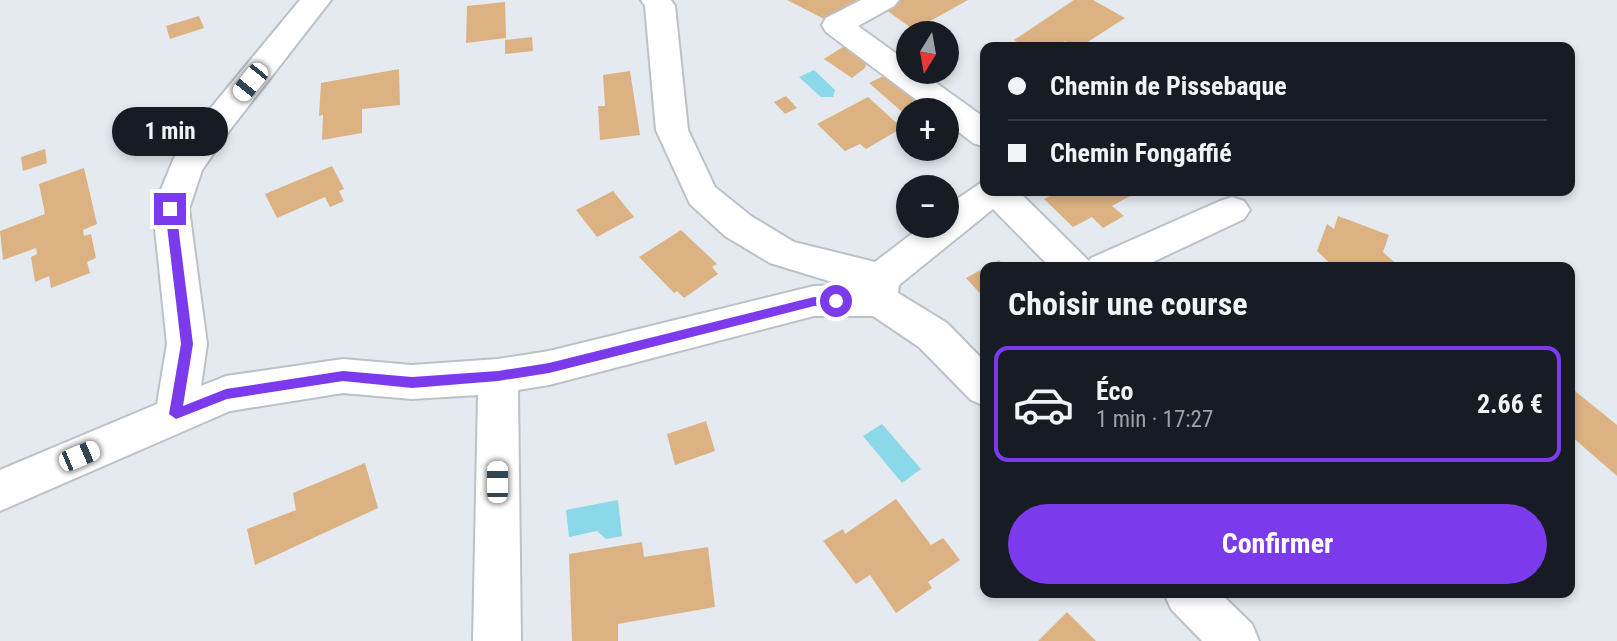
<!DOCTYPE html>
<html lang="fr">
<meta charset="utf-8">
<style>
:root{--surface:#171b24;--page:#242831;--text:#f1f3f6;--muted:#9ea1a6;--line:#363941;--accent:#7c3aed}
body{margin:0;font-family:"Roboto Condensed",sans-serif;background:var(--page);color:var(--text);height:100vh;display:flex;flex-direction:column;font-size:26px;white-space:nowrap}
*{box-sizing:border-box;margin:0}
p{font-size:23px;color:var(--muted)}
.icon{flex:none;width:38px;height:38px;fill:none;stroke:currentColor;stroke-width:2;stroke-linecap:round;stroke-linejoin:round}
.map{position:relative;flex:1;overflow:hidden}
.sheet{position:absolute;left:980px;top:262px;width:595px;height:336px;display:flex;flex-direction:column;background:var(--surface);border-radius:14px;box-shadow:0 4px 10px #0003}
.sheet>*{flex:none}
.hud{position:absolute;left:980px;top:42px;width:595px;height:154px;border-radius:14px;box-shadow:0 4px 10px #0003;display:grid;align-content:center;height:154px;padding:0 28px;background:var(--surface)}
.needle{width:46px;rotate:191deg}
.controls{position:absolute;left:896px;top:21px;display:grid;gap:14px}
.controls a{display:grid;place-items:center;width:63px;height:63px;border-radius:50%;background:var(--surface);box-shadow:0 4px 10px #0003;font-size:35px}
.end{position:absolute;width:32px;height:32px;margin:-16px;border:9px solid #7c3aed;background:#fff;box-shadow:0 0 0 4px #fff}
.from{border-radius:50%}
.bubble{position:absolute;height:49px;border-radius:24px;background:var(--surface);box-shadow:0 4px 10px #0003;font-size:23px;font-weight:700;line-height:49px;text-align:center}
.car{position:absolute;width:21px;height:42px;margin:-21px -10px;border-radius:9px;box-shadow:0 0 5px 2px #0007;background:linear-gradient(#fff 24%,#345 0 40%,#fff 0 76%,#345 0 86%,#fff 0)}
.hud b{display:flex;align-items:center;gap:24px;height:66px;font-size:26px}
.hud b+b{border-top:2px solid var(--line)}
.hud i{width:18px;height:18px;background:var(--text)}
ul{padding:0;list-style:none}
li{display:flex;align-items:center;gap:21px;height:116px;margin:0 14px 10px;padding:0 14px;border:4px solid transparent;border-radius:14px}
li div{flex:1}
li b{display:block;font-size:26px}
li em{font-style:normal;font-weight:700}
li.current{border-color:var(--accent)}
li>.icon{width:63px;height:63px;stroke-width:1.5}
h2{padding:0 28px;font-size:32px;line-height:84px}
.action{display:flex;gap:14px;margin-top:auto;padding:14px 28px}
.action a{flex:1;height:80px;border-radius:42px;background:var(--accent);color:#fff;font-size:28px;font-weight:700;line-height:80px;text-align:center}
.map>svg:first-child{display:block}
</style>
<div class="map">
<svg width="1617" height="641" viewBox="0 0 1617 641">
<rect width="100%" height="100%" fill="#e4eaef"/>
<g fill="#8ad8e8">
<polygon points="814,70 835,90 833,97 821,97 799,77"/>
<polygon points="882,424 921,469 902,483 863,436"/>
<polygon points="618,500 622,536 606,539 597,531 569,537 566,510"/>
</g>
<g fill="#dcb282">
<polygon points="787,0 869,0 830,22"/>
<polygon points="896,0 968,0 914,30 882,7"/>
<polygon points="1074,0 1093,0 1125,18 1080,47 1074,47 1065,41 1055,47 1012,47 1019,43 1014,40"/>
<polygon points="505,2 506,38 466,43 467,6"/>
<polygon points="199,16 204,28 170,39 166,26"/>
<polygon points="532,37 533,51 505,54 505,40"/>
<polygon points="846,45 868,58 865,68 852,78 824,59"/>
<polygon points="399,69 400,105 362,109 362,133 322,140 323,115 319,116 321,83"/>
<polygon points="630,71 640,135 600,140 598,106 605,106 603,75"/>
<polygon points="890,73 938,107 932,110 908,110 908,117 869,83"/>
<polygon points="786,96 797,108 785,114 774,102"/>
<polygon points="868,97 902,128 866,149 860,144 845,151 817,124"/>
<polygon points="45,149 47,163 23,171 21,157"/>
<polygon points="332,166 344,189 339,191 344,201 330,207 325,197 277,218 265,194"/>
<polygon points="84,168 97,224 83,230 84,236 91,234 96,258 87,262 90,273 51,288 49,276 35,282 31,257 37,254 36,248 3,260 0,231 45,214 39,184"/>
<polygon points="613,191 634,217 597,237 576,210"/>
<polygon points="1060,191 1139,191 1112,206 1124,216 1103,228 1092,217 1073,227 1044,199"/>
<polygon points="1338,216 1389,235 1383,252 1401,268 1335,268 1317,251 1327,224 1334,229"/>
<polygon points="681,230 717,264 712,267 718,274 684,298 677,291 674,293 639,257"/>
<polygon points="999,260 1007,268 985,268 985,299 966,278"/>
<polygon points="1570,387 1617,425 1617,476 1570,435"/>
<polygon points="706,421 715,451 675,465 667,434"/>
<polygon points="365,463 378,508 255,565 247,529 296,510 293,493"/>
<polygon points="896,499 931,545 943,538 960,560 928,582 932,588 896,613 870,575 856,584 823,541 843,529 845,534"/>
<polygon points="642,542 644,557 708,547 715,607 618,624 618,641 572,641 569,554"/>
<polygon points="1067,612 1096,641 1038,641"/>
</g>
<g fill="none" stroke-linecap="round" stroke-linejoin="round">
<g stroke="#bcc1c6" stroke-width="4">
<g id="minor">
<polygon points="300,0 331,0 229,131 202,170 189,209 207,344 201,386 226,376 343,359 412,365 498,359 549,351 814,286 842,285 770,263 725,236 690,204 656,130 645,6 641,0 671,0 675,6 688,130 715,187 751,216 794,242 875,262 922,226 947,226 947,206 985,180 985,191 1018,191 1089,261 1091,258 1220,201 1232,197 1244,201 1250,210 1244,219 1140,268 1051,268 993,209 899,285 898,293 947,323 985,362 985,406 971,400 919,347 873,316 814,316 549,385 518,390 521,641 473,641 478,395 412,399 343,393 230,411 0,511 0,470 157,404 167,344 153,209 174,158 205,115"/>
<polygon points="861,0 899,0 894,6 858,26 908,62 908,72 921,72 985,118 985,147 973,143 947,123 947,110 930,110 826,32 822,25 826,18"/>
<polygon points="1164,593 1220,593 1252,624 1259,641 1202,641 1171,609"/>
</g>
</g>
<use href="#minor" fill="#fff" fill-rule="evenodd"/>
</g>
<polygon fill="#7c3aed" points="170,205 176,209 193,344 183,406 226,389 343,371 412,377 498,371 549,363 814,297 836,296 841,301 836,306 814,306 549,373 498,381 412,388 343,381 227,399 176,419 169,414 181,344 165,209"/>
</svg>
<div class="controls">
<a><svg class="needle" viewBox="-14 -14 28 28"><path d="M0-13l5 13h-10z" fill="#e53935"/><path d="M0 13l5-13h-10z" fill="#9ea1a6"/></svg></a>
<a>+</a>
<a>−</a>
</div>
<i class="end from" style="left:836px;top:301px"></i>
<i class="end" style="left:170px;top:209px"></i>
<div class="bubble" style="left:112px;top:107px;width:116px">1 min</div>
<i class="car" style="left:250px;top:82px;rotate:219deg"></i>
<i class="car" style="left:79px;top:456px;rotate:67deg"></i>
<i class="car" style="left:497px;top:482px;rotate:0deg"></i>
<div class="hud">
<b><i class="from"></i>Chemin de Pissebaque</b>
<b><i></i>Chemin Fongaffié</b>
</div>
<section class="sheet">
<h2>Choisir une course</h2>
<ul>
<li class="current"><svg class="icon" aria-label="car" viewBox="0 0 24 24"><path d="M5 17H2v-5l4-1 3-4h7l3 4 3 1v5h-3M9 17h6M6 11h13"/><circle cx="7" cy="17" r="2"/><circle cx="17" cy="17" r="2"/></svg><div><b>Éco</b><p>1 min · 17:27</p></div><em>2.66 €</em></li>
</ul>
<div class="action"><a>Confirmer</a></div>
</section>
</div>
